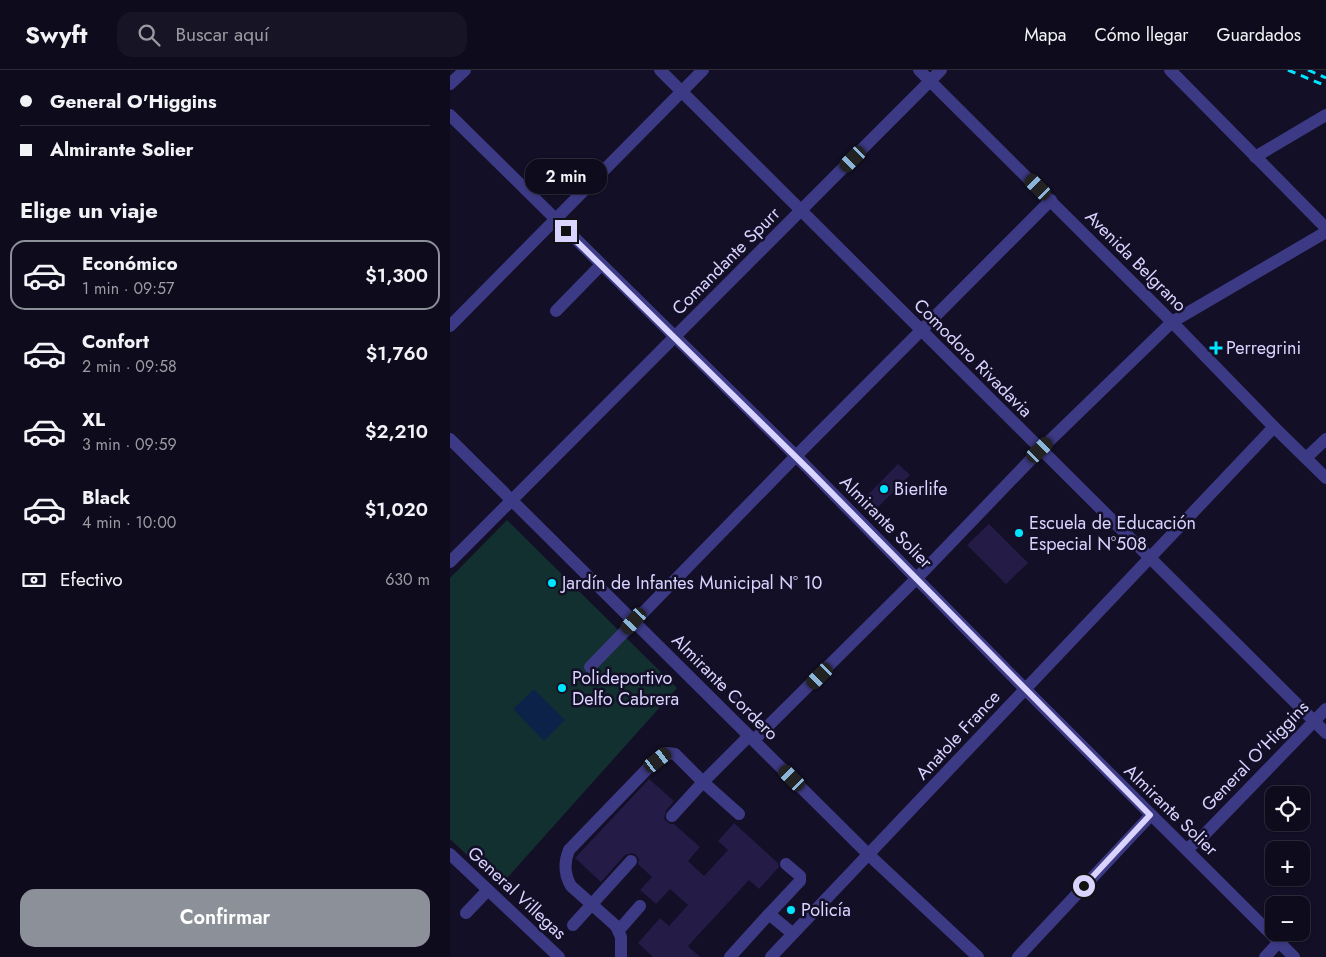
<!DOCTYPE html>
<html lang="es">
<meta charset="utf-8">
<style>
:root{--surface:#0e0b1c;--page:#171425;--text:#f1f3f6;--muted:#9b9ba3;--line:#2e2b3b;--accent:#8c9099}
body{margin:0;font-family:Jost,sans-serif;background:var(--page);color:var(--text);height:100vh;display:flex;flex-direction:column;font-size:19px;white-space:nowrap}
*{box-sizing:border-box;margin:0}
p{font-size:16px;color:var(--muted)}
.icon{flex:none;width:28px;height:28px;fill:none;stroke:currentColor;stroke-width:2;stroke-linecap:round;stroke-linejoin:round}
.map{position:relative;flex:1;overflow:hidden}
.sheet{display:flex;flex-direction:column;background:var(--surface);width:450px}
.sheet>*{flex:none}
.guide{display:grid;align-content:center;height:110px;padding:0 20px;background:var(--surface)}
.controls{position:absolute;left:815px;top:716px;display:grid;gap:10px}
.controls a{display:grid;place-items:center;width:45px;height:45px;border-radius:10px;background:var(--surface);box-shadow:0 1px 4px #0004,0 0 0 1px var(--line);font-size:25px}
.end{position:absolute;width:22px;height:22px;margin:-11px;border:6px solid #d9d4ff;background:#111;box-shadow:0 0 0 2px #111}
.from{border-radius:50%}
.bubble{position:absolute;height:35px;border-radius:15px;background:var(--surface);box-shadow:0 1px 4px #0004,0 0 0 1px var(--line);font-size:16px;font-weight:600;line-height:35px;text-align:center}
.car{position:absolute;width:15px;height:30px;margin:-15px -8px;border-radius:6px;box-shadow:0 0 4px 1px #0007;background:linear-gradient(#222 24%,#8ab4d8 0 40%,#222 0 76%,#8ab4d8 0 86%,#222 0)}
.guide b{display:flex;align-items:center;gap:18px;height:48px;font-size:19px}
.guide b+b{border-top:1px solid var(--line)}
.guide i{width:12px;height:12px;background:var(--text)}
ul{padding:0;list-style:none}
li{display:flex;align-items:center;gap:15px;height:70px;margin:0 10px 8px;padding:0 10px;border:2px solid transparent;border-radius:15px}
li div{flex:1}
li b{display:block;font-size:19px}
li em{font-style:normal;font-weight:600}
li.current{border-color:var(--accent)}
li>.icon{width:45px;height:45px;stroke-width:1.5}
h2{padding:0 20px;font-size:22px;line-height:60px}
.pay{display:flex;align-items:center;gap:12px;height:55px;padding:0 20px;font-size:19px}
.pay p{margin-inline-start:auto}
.button{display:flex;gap:10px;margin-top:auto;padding:10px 20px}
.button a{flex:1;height:58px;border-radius:15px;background:var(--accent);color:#fff;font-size:20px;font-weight:600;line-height:58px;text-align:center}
header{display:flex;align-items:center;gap:30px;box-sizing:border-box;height:70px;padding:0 25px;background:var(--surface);border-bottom:1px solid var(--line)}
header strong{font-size:24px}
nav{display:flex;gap:28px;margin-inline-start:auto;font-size:18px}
.search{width:350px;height:45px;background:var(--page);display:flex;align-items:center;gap:12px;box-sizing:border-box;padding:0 18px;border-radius:15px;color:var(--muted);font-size:19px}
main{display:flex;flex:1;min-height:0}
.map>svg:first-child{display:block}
</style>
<header>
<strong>Swyft</strong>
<div class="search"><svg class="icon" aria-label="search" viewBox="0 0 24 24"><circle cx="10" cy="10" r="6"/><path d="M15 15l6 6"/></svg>Buscar aquí</div>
<nav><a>Mapa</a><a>Cómo llegar</a><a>Guardados</a></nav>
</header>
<main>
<section class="sheet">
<div class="guide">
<b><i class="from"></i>General O'Higgins</b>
<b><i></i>Almirante Solier</b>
</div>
<h2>Elige un viaje</h2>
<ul>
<li class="current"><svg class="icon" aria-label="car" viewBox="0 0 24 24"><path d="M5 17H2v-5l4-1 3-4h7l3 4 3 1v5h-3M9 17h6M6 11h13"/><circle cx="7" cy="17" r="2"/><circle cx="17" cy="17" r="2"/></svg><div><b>Económico</b><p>1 min · 09:57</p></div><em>$1,300</em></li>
<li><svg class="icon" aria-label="car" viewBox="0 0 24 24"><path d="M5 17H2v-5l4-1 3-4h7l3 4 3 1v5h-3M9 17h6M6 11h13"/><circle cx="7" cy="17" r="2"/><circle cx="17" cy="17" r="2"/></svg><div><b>Confort</b><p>2 min · 09:58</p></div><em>$1,760</em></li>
<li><svg class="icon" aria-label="car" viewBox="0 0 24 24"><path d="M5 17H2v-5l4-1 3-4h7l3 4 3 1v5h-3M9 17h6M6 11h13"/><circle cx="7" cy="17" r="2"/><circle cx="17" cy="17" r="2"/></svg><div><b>XL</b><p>3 min · 09:59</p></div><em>$2,210</em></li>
<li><svg class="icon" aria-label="car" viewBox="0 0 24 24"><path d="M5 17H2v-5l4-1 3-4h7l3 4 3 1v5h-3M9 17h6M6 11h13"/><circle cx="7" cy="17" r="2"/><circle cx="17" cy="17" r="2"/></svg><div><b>Black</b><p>4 min · 10:00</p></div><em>$1,020</em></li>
</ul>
<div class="pay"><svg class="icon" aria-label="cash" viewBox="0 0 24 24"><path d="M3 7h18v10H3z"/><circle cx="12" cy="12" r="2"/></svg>Efectivo<p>630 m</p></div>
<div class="button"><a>Confirmar</a></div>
</section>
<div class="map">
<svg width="876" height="887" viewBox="0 0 876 887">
<rect width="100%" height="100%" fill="#130f26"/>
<polygon fill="#12302f" points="57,450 227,618 50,816 0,769 0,508"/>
<polygon fill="#0c2248" points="84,619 115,650 94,671 63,639"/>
<g fill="#241b47">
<polygon points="448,394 460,405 420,445 409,434"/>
<polygon points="539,454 578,493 556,514 517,475"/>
<polygon points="286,620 294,628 286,636 277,628"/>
<polygon points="199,709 224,731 216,741 214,749 220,754 224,754 250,777 238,791 254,806 278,780 268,771 284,753 328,793 329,797 309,819 299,810 238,876 250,887 203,887 188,873 210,848 219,856 238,835 220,819 206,834 190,820 202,807 188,794 189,789 186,785 182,783 175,785 151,812 125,788"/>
</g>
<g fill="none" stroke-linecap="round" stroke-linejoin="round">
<g stroke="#3d3a85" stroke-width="12">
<polyline points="210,0 876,663"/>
<polyline points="469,0 722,252 824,357 876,408"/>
<polyline points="720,0 876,158"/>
<polyline points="0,14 15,0"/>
<polyline points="0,45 346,386 586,630 844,887"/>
<polyline points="805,87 876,45"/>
<polyline points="106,241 151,195"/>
<polyline points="0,256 253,0"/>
<polyline points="0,369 419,785 528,887"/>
<polyline points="856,388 876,369"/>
<polyline points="0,492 491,0"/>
<polyline points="140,597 346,386 601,130"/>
<polyline points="304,670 467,508 590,380 722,252 876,162"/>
<polyline points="222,746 253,712 289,744"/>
<polyline points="737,779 753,766 876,639"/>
<polyline points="0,784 109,887"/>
<polyline points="16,843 38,820"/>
<polyline points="319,844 350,811 350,806 336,794"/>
<polyline points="123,855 181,791"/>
<polyline points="169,860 190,836"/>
<path d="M171,887V867L166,856L121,816C114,804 114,792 119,780L200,696L217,683L225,684L253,712L299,666"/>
<polyline points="280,887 319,844 342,863"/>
<polyline points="321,887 824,357"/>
<polyline points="568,887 701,745"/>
<polyline points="815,887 829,872"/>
</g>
<g stroke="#00e5ff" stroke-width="3" stroke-dasharray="8 6" stroke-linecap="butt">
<polyline points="838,0 876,16"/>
<polyline points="858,0 876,8"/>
</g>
</g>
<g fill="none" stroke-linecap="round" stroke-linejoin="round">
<polyline stroke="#d9d4ff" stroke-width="6" points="116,161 359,400 700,745 634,816"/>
</g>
<g fill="#00e5ff" stroke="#130f26" stroke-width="2">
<path d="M763.5 270.5h5v5h5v5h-5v5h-5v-5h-5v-5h5z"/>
<circle cx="434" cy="419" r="5"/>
<circle cx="569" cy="463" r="5"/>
<circle cx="102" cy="513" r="5"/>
<circle cx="112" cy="618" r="5"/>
<circle cx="341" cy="840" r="5"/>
</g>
<g text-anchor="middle" stroke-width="5" stroke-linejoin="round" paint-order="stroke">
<g font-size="18" fill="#d9d4ff" stroke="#130f26">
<text transform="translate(276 191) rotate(-45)" y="6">Comandante Spurr</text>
<text transform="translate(686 191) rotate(45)" y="6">Avenida Belgrano</text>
<text transform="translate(523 288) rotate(45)" y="6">Comodoro Rivadavia</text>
<text transform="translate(436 452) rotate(45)" y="6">Almirante Solier</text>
<text transform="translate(275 617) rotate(45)" y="6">Almirante Cordero</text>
<text transform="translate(508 665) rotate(-47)" y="6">Anatole France</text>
<text transform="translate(805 686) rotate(-46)" y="6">General O'Higgins</text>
<text transform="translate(721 740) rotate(44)" y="6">Almirante Solier</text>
<text transform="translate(67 823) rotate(43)" y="6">General Villegas</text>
</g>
<g font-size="18" fill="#d9d4ff" stroke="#130f26" text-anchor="start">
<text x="776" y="284">Perregrini</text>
<text x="444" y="425">Bierlife</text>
<text x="579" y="459">Escuela de Educación<tspan x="579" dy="21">Especial N°508</tspan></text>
<text x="112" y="519">Jardín de Infantes Municipal Nº 10</text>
<text x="122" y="614">Polideportivo<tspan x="122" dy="21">Delfo Cabrera</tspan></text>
<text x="351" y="846">Policía</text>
</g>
</g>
</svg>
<div class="controls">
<a><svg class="icon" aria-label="locate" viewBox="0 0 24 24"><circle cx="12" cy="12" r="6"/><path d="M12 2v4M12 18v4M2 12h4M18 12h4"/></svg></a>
<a>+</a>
<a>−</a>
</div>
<i class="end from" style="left:634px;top:816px"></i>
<i class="end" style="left:116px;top:161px"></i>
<div class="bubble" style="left:75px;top:89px;width:82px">2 min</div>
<i class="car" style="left:403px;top:89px;rotate:225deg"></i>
<i class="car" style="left:588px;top:117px;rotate:315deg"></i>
<i class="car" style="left:590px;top:380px;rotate:46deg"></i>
<i class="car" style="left:184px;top:551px;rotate:222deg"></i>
<i class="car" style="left:370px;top:606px;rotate:225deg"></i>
<i class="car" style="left:208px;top:690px;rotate:52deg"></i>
<i class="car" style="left:342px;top:708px;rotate:315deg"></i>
</div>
</main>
